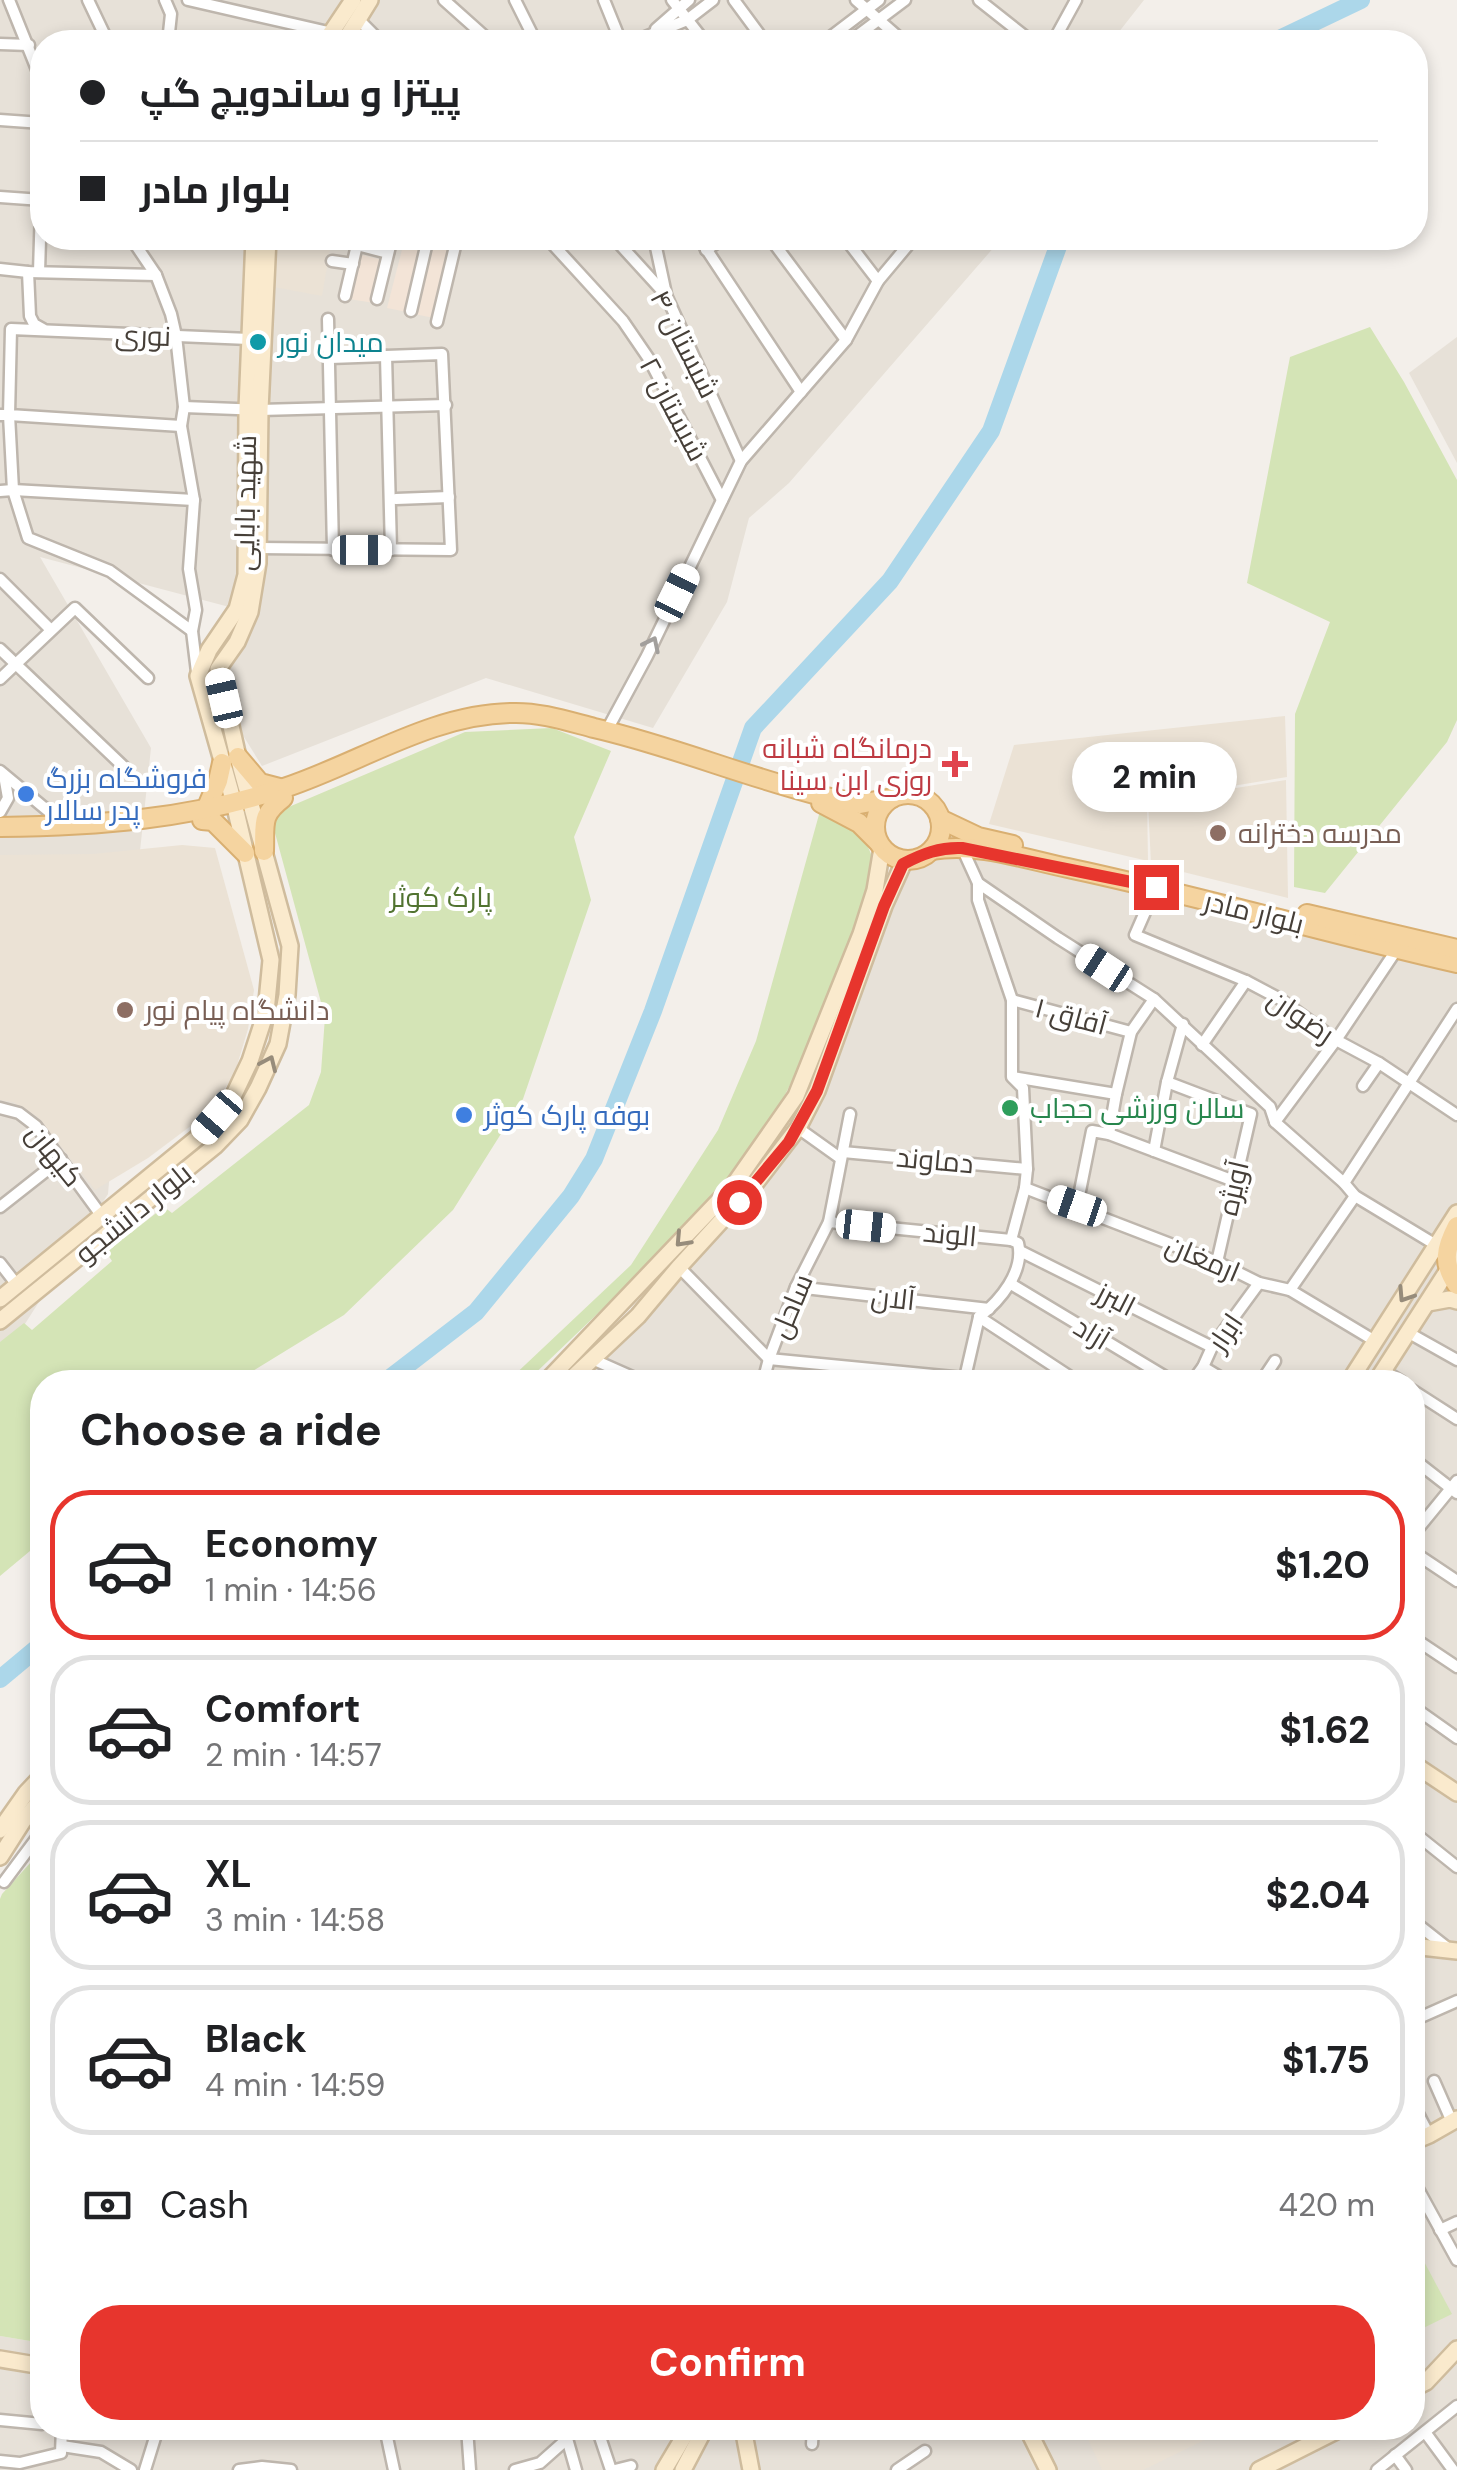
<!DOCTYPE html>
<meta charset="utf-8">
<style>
:root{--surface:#fff;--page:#f2f2f2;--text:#202124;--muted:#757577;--line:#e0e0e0;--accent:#e7352d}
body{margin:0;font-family:"DM Sans",Cairo,sans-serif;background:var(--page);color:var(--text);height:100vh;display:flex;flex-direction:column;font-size:38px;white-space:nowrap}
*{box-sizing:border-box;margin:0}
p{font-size:32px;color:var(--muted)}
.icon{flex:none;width:55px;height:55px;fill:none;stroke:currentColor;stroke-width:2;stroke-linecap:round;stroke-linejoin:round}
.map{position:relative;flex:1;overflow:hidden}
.details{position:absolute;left:30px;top:1370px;width:1395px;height:1070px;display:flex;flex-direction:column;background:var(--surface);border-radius:40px;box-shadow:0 5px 15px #0003}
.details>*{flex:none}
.hud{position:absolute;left:30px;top:30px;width:1398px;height:220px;border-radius:40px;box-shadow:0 5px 15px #0003;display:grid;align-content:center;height:220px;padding:0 50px;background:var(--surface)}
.end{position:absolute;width:45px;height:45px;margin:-22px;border:12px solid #e7352d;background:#fff;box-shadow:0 0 0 5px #fff}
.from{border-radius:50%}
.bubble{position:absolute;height:70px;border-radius:35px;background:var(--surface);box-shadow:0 5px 15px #0003;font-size:32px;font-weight:700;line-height:70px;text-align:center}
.car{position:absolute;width:30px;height:60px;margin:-30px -15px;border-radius:12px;box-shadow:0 0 8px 2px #0007;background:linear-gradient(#fff 24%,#345 0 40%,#fff 0 76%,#345 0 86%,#fff 0)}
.hud b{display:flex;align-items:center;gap:35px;height:95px;font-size:38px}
.hud b+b{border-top:2px solid var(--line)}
.hud i{width:25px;height:25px;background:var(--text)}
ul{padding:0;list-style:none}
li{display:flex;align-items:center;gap:30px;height:150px;margin:0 20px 15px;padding:0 30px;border:5px solid var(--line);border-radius:40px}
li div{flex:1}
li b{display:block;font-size:38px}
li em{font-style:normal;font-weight:700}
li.active{border-color:var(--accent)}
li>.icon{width:90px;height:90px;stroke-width:1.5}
h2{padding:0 50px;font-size:45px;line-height:120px}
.pay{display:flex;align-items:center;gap:25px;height:110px;padding:0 50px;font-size:38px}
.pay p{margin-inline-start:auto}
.action{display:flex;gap:20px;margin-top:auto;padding:20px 50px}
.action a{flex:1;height:115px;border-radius:40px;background:var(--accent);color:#fff;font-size:40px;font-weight:700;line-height:115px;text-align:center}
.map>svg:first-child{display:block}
</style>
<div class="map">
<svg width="1457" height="2470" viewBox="0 0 1457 2470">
<rect width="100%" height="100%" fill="#f3efea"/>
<g fill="#e7e1d8">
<polygon points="0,0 1144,0 1111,42 42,42 42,238 1002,238 789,483 749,518 727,602 653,728 486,678 262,766 201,668 237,609 40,557 151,748 128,963 108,1194 0,1363"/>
<polygon points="1457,337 1457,463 1409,373"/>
<polygon points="940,853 976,854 1349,943 1457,972 1457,2470 0,2470 0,2336 42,2343 42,2428 1412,2428 1412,1382 579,1382 793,1148 810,1065 910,865"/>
</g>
<g fill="#f3e4d7">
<polygon points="405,238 424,238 407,312 387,308"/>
<polygon points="433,238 454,238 434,318 414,314"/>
<polygon points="358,254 382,260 374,303 349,299"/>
</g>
<g fill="#ebe2d5">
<polygon points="275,238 332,238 322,296 274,287"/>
<polygon points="1285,716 1287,777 1147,800 1148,861 989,824 1014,745"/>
<polygon points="1286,780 1288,898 1151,864 1148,802"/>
<polygon points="182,845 215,848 254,990 248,1029 235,1072 212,1110 148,1158 95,1190 38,1117 13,1102 0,1100 0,855 93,854"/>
<polygon points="1101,2428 1229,2428 1143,2470 1102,2470 1086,2435"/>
</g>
<g fill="#d4e4b6">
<polygon points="1370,327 1404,382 1457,480 1457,720 1447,742 1325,893 1294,887 1295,714 1330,622 1247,583 1290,357"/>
<polygon points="552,728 611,751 574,837 591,900 523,1099 453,1210 344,1315 235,1382 42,1382 42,1541 0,1576 0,1342 24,1323 32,1330 112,1261 106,1252 164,1207 172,1213 309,1105 321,1072 325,1017 272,822 284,809 465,732"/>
<path d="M820,811C841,821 863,831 871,854C884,890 785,1105 759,1142C728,1186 690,1224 652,1261C610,1302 568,1342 526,1382H507L631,1265L718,1130L756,1041Z"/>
<polygon points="42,1850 42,2343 0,2336 0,1899 2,1894"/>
<polygon points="1412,2239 1452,2314 1413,2333 1412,2333"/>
</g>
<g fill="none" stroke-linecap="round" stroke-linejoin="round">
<g stroke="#acd7ea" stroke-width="18">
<polyline points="1273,42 1361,0"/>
<polyline points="385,1382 476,1312 571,1196 594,1159 653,1011 753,728 890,581 991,431 1061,238"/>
<polyline points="0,1679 42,1644"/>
</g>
<g stroke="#beb6ad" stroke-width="15">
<g id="street">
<polyline points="9,0 42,82"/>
<polyline points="88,0 108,42"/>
<polyline points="165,0 171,14 168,42"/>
<polyline points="188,0 337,34"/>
<polyline points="444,0 491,42"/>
<polyline points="515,0 536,42"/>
<polyline points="604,0 621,42"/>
<polyline points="672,0 705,42"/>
<polyline points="734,0 765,42"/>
<polyline points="856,0 904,42"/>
<polyline points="979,0 1032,42"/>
<polyline points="358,19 381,42"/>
<polyline points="656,29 689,0"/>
<polyline points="633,42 687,20 713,0"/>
<polyline points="824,42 879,0"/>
<polyline points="849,42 905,0"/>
<polyline points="1053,42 1076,0"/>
<polyline points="0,44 29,45"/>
<polyline points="0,120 42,123"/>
<polyline points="0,197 42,200"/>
<polyline points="131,238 156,275 171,314 176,336 184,407 181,426 194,500 189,569 196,610 192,631 197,672"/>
<polyline points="359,238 357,245 388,253"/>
<polyline points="547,238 623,321 649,359 722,500"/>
<polyline points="614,238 666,295 741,461"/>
<polyline points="654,238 666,294"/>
<polyline points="699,238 801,392"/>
<polyline points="770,238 846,340"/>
<polyline points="845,238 878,281"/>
<polyline points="706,250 724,238"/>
<polyline points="332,261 353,264"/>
<polyline points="0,269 28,272 156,275"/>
<polyline points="28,272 30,316 34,324 43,329"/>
<polyline points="39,272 42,174"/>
<polyline points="345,296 357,245"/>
<polyline points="377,299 392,238"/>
<polyline points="411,311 428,238"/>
<polyline points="328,319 333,550"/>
<polyline points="437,322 457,238"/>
<polyline points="386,356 391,550"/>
<polyline points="184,407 260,410 446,405"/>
<polyline points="0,415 9,415 13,490 28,538 110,571 192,631"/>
<polyline points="181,426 9,415 11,329 249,339"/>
<polyline points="0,491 13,490 194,500"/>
<polyline points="396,499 449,497"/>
<polyline points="259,548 451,550 442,354 330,358"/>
<polyline points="0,579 50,629"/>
<polyline points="0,649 124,767"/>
<polyline points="0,679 75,608 148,678"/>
<polyline points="607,730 647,656 741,461 846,340 878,281 914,238"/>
<polyline points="0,771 65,825"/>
<polyline points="0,812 8,798 4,775"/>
<polyline points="962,848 978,883 1058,938 1154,999 1270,1107 1275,1122 1344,1183 1355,1196 1436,1245"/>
<path d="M978,883V900L1012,1000V1077L1023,1088L1027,1169L1025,1188L1011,1240L1018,1243C1025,1271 1000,1301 979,1317"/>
<polyline points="1156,887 1135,935 1246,981 1280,999 1336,1040 1379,1063 1457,1115"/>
<polyline points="1012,1000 1131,1032"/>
<polyline points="1202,1045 1246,981"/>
<polyline points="1013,1077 1116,1094"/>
<polyline points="1167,1082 1251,1114 1217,1262"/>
<polyline points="1363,1086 1379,1063"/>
<polyline points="0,1108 19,1113 36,1126 101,1215"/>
<polyline points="1275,1122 1336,1040 1397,949"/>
<polyline points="798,1128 840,1158"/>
<polyline points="1109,1134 1116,1094 1131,1032 1154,999"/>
<polyline points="1154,1151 1167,1082 1183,1024"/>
<polyline points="843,1152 1027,1169"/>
<polyline points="1344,1183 1457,1009"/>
<polyline points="1025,1188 1217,1262 1259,1283 1290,1290 1375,1341"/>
<polyline points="1077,1206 1092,1131 1109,1134 1234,1181"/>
<polyline points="0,1207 61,1159"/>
<polyline points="829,1222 1011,1240"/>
<polyline points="1020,1251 1212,1347"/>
<polyline points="0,1263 17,1285"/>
<polyline points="679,1267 769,1359 964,1378"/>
<polyline points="1011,1284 1174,1382"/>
<polyline points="796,1287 989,1309"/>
<polyline points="1290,1290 1355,1196"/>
<polyline points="979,1317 1078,1382"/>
<polyline points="1409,1333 1457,1360"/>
<polyline points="592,1359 644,1382"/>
<polyline points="1203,1367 1228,1382"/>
<polyline points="1384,1371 1402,1382"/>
<polyline points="763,1382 769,1359 796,1287 829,1222 850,1114"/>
<polyline points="964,1382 979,1317"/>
<polyline points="1192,1382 1203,1367 1212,1347 1259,1283"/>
<polyline points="1261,1382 1275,1361"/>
<polyline points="1412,1390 1457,1419"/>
<polyline points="1412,1458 1457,1493"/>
<polyline points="1412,1536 1457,1481"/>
<polyline points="1412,1551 1457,1581"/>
<polyline points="1412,1637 1457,1667"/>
<polyline points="1412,1706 1457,1738"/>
<polyline points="1412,1831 1457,1867"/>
<polyline points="4,1882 42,1831"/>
<polyline points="1412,1920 1450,1950"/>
<polyline points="1412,2021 1457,2001"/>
<polyline points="1434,2081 1452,2122"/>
<polyline points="1412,2102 1429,2135"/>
<polyline points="1412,2178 1457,2260"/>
<polyline points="1440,2230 1457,2222"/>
<polyline points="0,2420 42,2424"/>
<polyline points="385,2428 394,2470"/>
<polyline points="467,2428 470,2470"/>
<polyline points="564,2428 576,2470"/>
<polyline points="597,2428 611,2470"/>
<polyline points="386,2430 415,2429"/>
<polyline points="1425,2432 1453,2470"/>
<polyline points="812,2444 813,2428"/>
<polyline points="62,2446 101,2452 131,2470"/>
<polyline points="1395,2455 1406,2470"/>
<polyline points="0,2461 20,2463 61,2453 62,2428"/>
<polyline points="145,2470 158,2428"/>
<polyline points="239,2470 262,2467 291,2470"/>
<polyline points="515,2470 540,2463 567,2439"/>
<polyline points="615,2470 631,2466"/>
<polyline points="897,2470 925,2451"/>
<polyline points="1377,2470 1457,2406"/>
</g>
</g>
<g stroke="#cfbc9d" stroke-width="20">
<g id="secondary">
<polyline points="325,42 353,0"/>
<polyline points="344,42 370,0"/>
<polyline points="0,1299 203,1133 231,1101 250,1061 266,1012 271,960 234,803 198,676 209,650 237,609 246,575 247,409 254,238"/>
<polyline points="1428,1303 1450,1299 1457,1301"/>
<polyline points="0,1321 215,1146 240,1120 258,1088 278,1044 287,995 290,946 238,757 218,669 237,642 250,612 258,563 260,410 268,238"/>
<polyline points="546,1382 733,1186 796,1096 861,934 875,890 882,848"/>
<polyline points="568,1382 638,1316 679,1267 754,1185 798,1128 817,1091 884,906 903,864 908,860"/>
<polyline points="1349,1382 1457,1213"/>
<polyline points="1376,1382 1457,1256"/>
<polyline points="1412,1763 1457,1793"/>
<polyline points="0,1830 26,1793 42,1776"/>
<polyline points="0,1857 23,1821 42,1798"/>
<polyline points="1412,1946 1457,1951"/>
<polyline points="1412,2142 1429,2135 1457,2119"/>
<polyline points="0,2359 42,2366"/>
<polyline points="1412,2389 1426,2382 1457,2349"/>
<polyline points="743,2428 751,2470"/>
<polyline points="1027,2428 1048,2470"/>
<polyline points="664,2470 689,2428"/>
<polyline points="683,2470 705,2428"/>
<polyline points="1259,2470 1342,2428"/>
</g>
</g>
<g stroke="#d9af71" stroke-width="22">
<g id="primary">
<polyline points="238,757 260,783 283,789"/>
<circle cx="908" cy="827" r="33"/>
<polyline points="821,803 859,823 878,842"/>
<polyline points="204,814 218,781 222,763"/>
<polyline points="940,819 978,837 1013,845"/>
<polyline points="202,820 213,821 245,853"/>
<path d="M0,827C97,826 191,819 284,788C360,763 431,714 512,713C540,712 567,721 594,728C673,746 748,778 826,797L860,804L892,798"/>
<path d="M932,850C976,842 1025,859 1068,868C1199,896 1327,933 1457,963"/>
<path d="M264,851C265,823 260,816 283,798"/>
<polyline points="1307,914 1457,949"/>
<path d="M1457,1226C1445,1249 1442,1263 1457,1285"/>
</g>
</g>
<use href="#street" stroke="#fff" stroke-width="10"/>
<use href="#secondary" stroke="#faeacd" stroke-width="15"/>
<use href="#primary" stroke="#f5d4a0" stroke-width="18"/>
</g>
<defs><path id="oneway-chevron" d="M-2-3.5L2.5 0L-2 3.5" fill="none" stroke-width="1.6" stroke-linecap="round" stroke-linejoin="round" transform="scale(2.5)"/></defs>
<use stroke="#a29f9c" href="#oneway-chevron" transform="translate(652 644) rotate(-64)"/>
<g stroke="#978c7b">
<use href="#oneway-chevron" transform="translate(269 1063) rotate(-66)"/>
<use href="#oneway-chevron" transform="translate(682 1240) rotate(133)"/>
<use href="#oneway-chevron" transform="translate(1405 1295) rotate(123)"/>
</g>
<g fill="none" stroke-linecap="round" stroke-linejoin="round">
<path stroke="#e7352d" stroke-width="12" d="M739,1202L789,1142L817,1091L884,906L903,864C922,854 940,847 962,848L1156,887"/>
</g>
<circle fill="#0f9aa8" stroke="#fff" stroke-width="4" cx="258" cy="342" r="10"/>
<path fill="#e0444e" stroke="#fff" stroke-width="4" d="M950 749h10v10h10v10h-10v10h-10v-10h-10v-10h10z"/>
<g fill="#3f7fe0" stroke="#fff" stroke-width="4">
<circle cx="26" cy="794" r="10"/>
<circle cx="464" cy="1115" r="10"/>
</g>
<g fill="#8d6e63" stroke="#fff" stroke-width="4">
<circle cx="1218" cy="833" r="10"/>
<circle cx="125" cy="1010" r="10"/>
</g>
<circle fill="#2e9e5b" stroke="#fff" stroke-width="4" cx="1010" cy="1108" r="10"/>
<g text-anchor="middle" stroke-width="8" stroke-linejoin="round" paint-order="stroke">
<g font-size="28" fill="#463f38" stroke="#fff">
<text transform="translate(143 335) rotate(2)" y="10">نوری</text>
<text transform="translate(685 344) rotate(63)" y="10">شبستان ۴</text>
<text transform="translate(674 409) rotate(62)" y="10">شبستان ۲</text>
<text transform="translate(245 503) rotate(-89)" y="10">شهید بابایی</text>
<text transform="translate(1254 912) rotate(14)" y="10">بلوار مادر</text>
<text transform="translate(1071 1016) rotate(15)" y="10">آفاق ۱</text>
<text transform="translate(1301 1016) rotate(34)" y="10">رضوان</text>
<text transform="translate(55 1155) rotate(51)" y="10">کیهان</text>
<text transform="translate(935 1160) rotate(5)" y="10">دماوند</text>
<text transform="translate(1233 1188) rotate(-77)" y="10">آویژه</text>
<text transform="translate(133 1213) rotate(-39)" y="10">بلوار دانشجو</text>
<text transform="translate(950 1234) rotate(5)" y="10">الوند</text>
<text transform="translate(1203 1258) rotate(23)" y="10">ارمغان</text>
<text transform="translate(893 1298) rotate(6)" y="10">آلان</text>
<text transform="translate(1116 1299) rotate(27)" y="10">البرز</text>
<text transform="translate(791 1306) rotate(-67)" y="10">ساحل</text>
<text transform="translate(1225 1332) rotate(-56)" y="10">ابرار</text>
<text transform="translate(1092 1333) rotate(31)" y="10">آزاد</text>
</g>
<g font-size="28" fill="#0d838f" stroke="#fff" text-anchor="start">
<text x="278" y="352">میدان نور</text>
</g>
<g font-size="28" fill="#be3a42" stroke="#fff" text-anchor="end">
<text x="932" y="758">درمانگاه شبانه<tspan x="932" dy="32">روزی ابن سینا</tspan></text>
</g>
<g font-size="28" fill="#366cbe" stroke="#fff" text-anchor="start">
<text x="46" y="788">فروشگاه بزرگ<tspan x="46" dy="32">پدر سالار</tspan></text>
<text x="484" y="1125">بوفه پارک کوثر</text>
</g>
<g font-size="28" fill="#785e54" stroke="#fff" text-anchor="start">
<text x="1238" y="843">مدرسه دخترانه</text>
<text x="145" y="1020">دانشگاه پیام نور</text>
</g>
<g font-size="28" fill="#517330" stroke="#fff">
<text x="441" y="907">پارک کوثر</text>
</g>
<g font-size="28" fill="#27864d" stroke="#fff" text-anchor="start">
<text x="1030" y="1118">سالن ورزشی حجاب</text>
</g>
</g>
</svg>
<i class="end from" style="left:739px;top:1202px"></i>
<i class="end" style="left:1156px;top:887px"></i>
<div class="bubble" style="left:1072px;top:742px;width:165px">2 min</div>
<i class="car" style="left:362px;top:550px;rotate:90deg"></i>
<i class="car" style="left:677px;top:593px;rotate:26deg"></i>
<i class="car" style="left:224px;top:698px;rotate:347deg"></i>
<i class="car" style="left:1104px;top:968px;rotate:303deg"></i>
<i class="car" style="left:217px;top:1117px;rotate:221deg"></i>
<i class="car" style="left:1077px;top:1206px;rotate:289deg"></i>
<i class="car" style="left:866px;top:1226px;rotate:96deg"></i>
<div class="hud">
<b><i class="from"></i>پیتزا و ساندویچ گپ</b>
<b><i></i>بلوار مادر</b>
</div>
<section class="details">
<h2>Choose a ride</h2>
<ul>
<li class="active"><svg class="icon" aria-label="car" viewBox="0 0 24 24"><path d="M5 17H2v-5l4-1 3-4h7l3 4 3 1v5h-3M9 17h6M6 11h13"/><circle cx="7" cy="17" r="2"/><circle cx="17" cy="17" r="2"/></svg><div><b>Economy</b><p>1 min · 14:56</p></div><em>$1.20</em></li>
<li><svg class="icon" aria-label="car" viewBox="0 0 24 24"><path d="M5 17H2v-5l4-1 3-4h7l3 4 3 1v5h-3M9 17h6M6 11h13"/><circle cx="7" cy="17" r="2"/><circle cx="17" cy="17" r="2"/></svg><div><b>Comfort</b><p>2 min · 14:57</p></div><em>$1.62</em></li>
<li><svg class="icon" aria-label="car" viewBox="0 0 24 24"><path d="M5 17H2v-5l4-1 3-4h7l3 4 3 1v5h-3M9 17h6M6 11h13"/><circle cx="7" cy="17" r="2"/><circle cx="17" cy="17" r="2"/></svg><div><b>XL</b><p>3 min · 14:58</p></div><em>$2.04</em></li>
<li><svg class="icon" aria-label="car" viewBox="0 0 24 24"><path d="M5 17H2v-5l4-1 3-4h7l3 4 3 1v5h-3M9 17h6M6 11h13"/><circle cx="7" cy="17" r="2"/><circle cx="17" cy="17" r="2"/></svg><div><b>Black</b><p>4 min · 14:59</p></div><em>$1.75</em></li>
</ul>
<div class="pay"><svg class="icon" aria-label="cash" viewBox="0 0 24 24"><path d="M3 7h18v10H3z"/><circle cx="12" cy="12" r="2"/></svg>Cash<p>420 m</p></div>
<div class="action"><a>Confirm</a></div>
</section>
</div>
